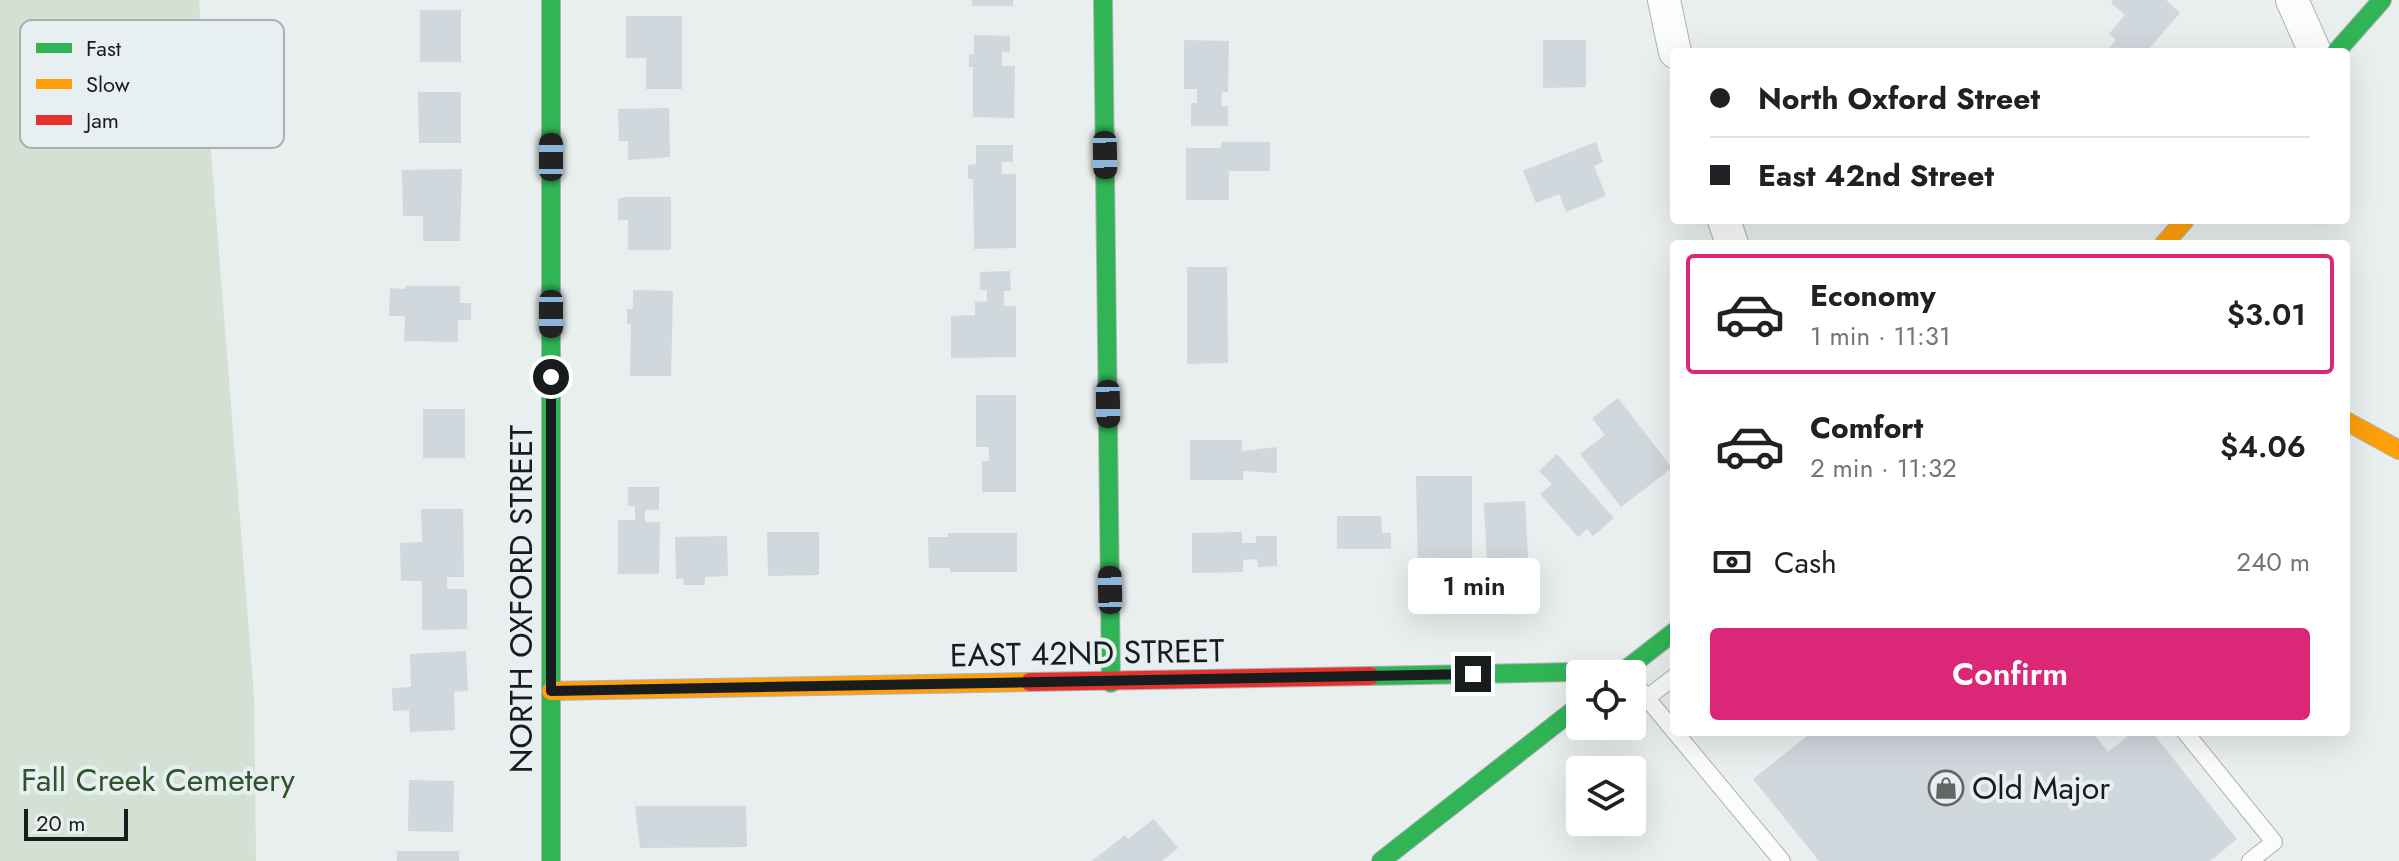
<!DOCTYPE html>
<meta charset="utf-8">
<style>
:root{--surface:#fff;--page:#f2f2f2;--text:#202124;--muted:#757577;--line:#e0e0e0;--accent:#db2777}
body{margin:0;font-family:Jost,sans-serif;background:var(--page);color:var(--text);height:100vh;display:flex;flex-direction:column;font-size:30px;white-space:nowrap}
*{box-sizing:border-box;margin:0}
p{font-size:26px;color:var(--muted)}
.icon{flex:none;width:44px;height:44px;fill:none;stroke:currentColor;stroke-width:2;stroke-linecap:round;stroke-linejoin:round}
.map{position:relative;flex:1;overflow:hidden}
.details{position:absolute;left:1670px;top:240px;width:680px;height:496px;display:flex;flex-direction:column;background:var(--surface);border-radius:8px;box-shadow:0 8px 32px #0002}
.details>*{flex:none}
.top-card{position:absolute;left:1670px;top:48px;width:680px;height:176px;border-radius:8px;box-shadow:0 8px 32px #0002;display:grid;align-content:center;height:176px;padding:0 40px;background:var(--surface)}
.buttons{position:absolute;left:1566px;top:660px;display:grid;gap:16px}
.buttons a{display:grid;place-items:center;width:80px;height:80px;border-radius:8px;background:var(--surface);box-shadow:0 8px 32px #0002;font-size:40px}
.scale{position:absolute;left:24px;bottom:20px;width:104px;box-sizing:border-box;padding-left:8px;border:4px solid #191c1c;border-top:0;font-size:22px;line-height:28px;white-space:nowrap;color:#191c1c;-webkit-text-stroke:6px #e7eff1;paint-order:stroke}
.end{position:absolute;width:36px;height:36px;margin:-18px;border:10px solid #191c1c;background:#fff;box-shadow:0 0 0 4px #fff}
.from{border-radius:50%}
.bubble{position:absolute;height:56px;border-radius:8px;background:var(--surface);box-shadow:0 8px 32px #0002;font-size:26px;font-weight:600;line-height:56px;text-align:center}
.car{position:absolute;width:24px;height:48px;margin:-24px -12px;border-radius:10px;box-shadow:0 0 6px 2px #0007;background:linear-gradient(#222 24%,#8ab4d8 0 40%,#222 0 76%,#8ab4d8 0 86%,#222 0)}
.top-card b{display:flex;align-items:center;gap:28px;height:76px;font-size:30px}
.top-card b+b{border-top:2px solid var(--line)}
.top-card i{width:20px;height:20px;background:var(--text)}
ul{padding:14px 0 0;list-style:none}
li{display:flex;align-items:center;gap:24px;height:120px;margin:0 16px 12px;padding:0 24px;border:4px solid transparent;border-radius:8px}
li div{flex:1}
li b{display:block;font-size:30px}
li em{font-style:normal;font-weight:600}
li.on{border-color:var(--accent)}
li>.icon{width:72px;height:72px;stroke-width:1.5}
.pay{display:flex;align-items:center;gap:20px;height:88px;padding:0 40px;font-size:30px}
.pay p{margin-inline-start:auto}
.cta{display:flex;gap:16px;margin-top:auto;padding:16px 40px}
.cta a{flex:1;height:92px;border-radius:8px;background:var(--accent);color:#fff;font-size:32px;font-weight:600;line-height:92px;text-align:center}
.map>svg:first-child{display:block}
</style>
<div class="map">
<svg width="2399" height="861" viewBox="0 0 2399 861">
<rect width="100%" height="100%" fill="#e9eeef"/>
<polygon fill="#d2e1d3" points="0,0 199,0 254,696 256,861 0,861"/>
<g fill="#d0d7dd">
<rect x="972" y="0" width="41" height="6"/>
<polygon points="2113,0 2166,0 2180,13 2146,52 2106,52 2116,40 2109,34 2125,15 2111,3"/>
<rect x="420" y="10" width="41" height="52"/>
<polygon points="626,16 682,16 682,89 646,89 646,58 626,58"/>
<polygon points="974,35 1010,36 1010,52 1002,52 1002,66 1015,66 1014,118 973,117 973,67 969,67 969,54 974,54"/>
<polygon points="1184,40 1229,41 1228,92 1222,92 1221,106 1228,106 1228,126 1191,126 1191,103 1197,103 1197,89 1184,89"/>
<polygon points="1543,40 1586,40 1586,87 1543,88"/>
<polygon points="418,92 461,92 461,143 419,143"/>
<polygon points="669,108 670,157 628,160 628,141 619,141 618,109"/>
<polygon points="1221,142 1270,142 1270,171 1229,171 1229,200 1186,200 1186,148 1221,148"/>
<polygon points="1596,142 1603,162 1594,166 1606,196 1566,212 1559,194 1536,203 1523,171"/>
<polygon points="976,145 1013,145 1013,162 1002,162 1002,174 1016,174 1016,248 974,249 973,179 968,179 968,165 976,164"/>
<polygon points="462,169 460,241 423,241 423,216 403,216 402,170"/>
<polygon points="626,197 671,197 671,250 628,250 628,220 618,220 618,199"/>
<polygon points="1187,267 1227,267 1228,363 1187,364"/>
<polygon points="1010,271 1011,291 1004,291 1004,306 1016,306 1016,357 951,358 951,316 975,315 975,302 987,301 987,290 980,290 980,272"/>
<polygon points="405,286 460,286 460,303 471,303 471,320 458,320 458,342 404,341 405,316 389,316 390,288 405,289"/>
<polygon points="633,290 673,291 671,376 630,376 631,324 627,324 627,309 633,309"/>
<polygon points="976,395 1016,395 1016,492 982,492 982,461 989,461 989,447 976,447"/>
<polygon points="1618,398 1672,468 1621,507 1580,454 1605,435 1592,418"/>
<rect x="423" y="409" width="42" height="49"/>
<polygon points="1190,440 1242,440 1242,451 1277,447 1277,473 1243,471 1243,480 1190,480"/>
<polygon points="1557,454 1614,518 1593,536 1587,529 1578,537 1540,494 1552,484 1539,471"/>
<polygon points="1416,476 1472,476 1472,569 1418,569"/>
<polygon points="628,487 659,487 659,510 645,510 645,522 660,522 659,574 618,574 618,520 635,520 635,506 628,506"/>
<polygon points="1525,501 1528,559 1534,558 1534,566 1512,568 1513,579 1497,580 1496,565 1487,566 1484,503"/>
<polygon points="421,509 463,509 464,577 447,577 447,589 467,589 467,629 422,630 422,581 401,581 400,543 422,542"/>
<polygon points="1337,516 1381,516 1382,533 1391,533 1391,549 1337,549"/>
<polygon points="767,532 819,532 819,575 768,576"/>
<polygon points="1242,532 1242,543 1256,543 1256,536 1277,536 1277,566 1258,567 1257,559 1243,560 1243,572 1192,573 1192,533"/>
<polygon points="948,533 1017,533 1017,572 950,572 950,568 929,568 928,537 948,537"/>
<polygon points="727,536 728,576 705,577 705,585 684,585 683,579 676,579 675,537"/>
<polygon points="466,651 468,691 454,692 455,730 410,732 409,710 393,711 392,688 411,687 410,654"/>
<polygon points="1812,732 2092,732 2108,752 2133,732 2152,732 2237,839 2210,861 1819,861 1753,779"/>
<polygon points="409,780 454,781 453,832 408,831"/>
<polygon points="635,806 746,806 747,847 640,848"/>
<polygon points="1154,819 1178,848 1162,861 1092,861 1125,835 1128,839"/>
<rect x="397" y="851" width="62" height="10"/>
</g>
<g fill="none" stroke-linecap="round" stroke-linejoin="round">
<g stroke="#afb2b3" stroke-width="18">
<g id="lane">
<polyline points="1632,680 1674,731"/>
<polyline points="1647,698 1674,677"/>
<polyline points="1675,732 1782,861"/>
<polyline points="2185,732 2274,842 2250,861"/>
</g>
</g>
<g stroke="#afb2b3" stroke-width="34">
<g id="street">
<polyline points="1664,0 1675,52"/>
<polyline points="2292,0 2315,52"/>
<polyline points="1724,220 1732,244"/>
</g>
</g>
<g stroke="#afb2b3" stroke-width="20">
<g id="fast">
<polyline points="551,0 551,861"/>
<polyline points="1103,0 1111,683"/>
<polyline points="2336,52 2382,0"/>
<polyline points="1620,674 1674,632"/>
<polyline points="1370,676 1624,671"/>
<polyline points="1381,861 1580,705"/>
</g>
</g>
<g stroke="#afb2b3" stroke-width="20">
<g id="slow">
<polyline points="2164,244 2185,220"/>
<polyline points="2346,421 2399,450"/>
<polyline points="551,691 1030,682"/>
</g>
</g>
<g stroke="#afb2b3" stroke-width="20">
<polyline id="jam" points="1030,682 1370,676"/>
</g>
<use href="#lane" stroke="#fcfcfd" stroke-width="16"/>
<use href="#street" stroke="#fcfcfd" stroke-width="32"/>
<use href="#fast" stroke="#30b455" stroke-width="18"/>
<use href="#slow" stroke="#ff9f0a" stroke-width="18"/>
<use href="#jam" stroke="#e5322d" stroke-width="18"/>
</g>
<g fill="none" stroke-linecap="round" stroke-linejoin="round">
<polyline stroke="#191c1c" stroke-width="10" points="551,377 551,691 1473,674"/>
</g>
<defs>
<g id="shop-ring" transform="scale(1.8)"><circle r="9.5" fill="#e7eff1" stroke="#626666" stroke-width="1.5"/><path d="M-5-2.5h2.3a2.7 3.5 0 0 1 5.4 0H5L5.5 6h-11ZM-1.5-2.5h3a1.5 2.3 0 0 0-3 0Z" fill="#626666"/></g>
</defs>
<g fill-rule="evenodd">
<use href="#shop-ring" x="1946" y="788"/>
</g>
<g text-anchor="middle" stroke-width="8" stroke-linejoin="round" paint-order="stroke">
<g font-size="32" fill="#191c1c" stroke="#e7eff1">
<text transform="translate(521 599) rotate(-90)" y="11">NORTH OXFORD STREET</text>
<text transform="translate(1087 653) rotate(-1)" y="11">EAST 42ND STREET</text>
</g>
<g font-size="32" fill="#2f532a" stroke="#e7eff1">
<text x="158" y="791">Fall Creek Cemetery</text>
</g>
<g font-size="32" fill="#191c1c" stroke="#e7eff1" text-anchor="start">
<text x="1972" y="799">Old Major</text>
</g>
</g>
<rect x="20" y="20" width="264" height="128" rx="12" fill="#e7eff1" stroke="#a9b0b1" stroke-width="2"/>
<rect x="36" y="43" width="36" height="10" fill="#30b455"/>
<rect x="36" y="79" width="36" height="10" fill="#ff9f0a"/>
<rect x="36" y="115" width="36" height="10" fill="#e5322d"/>
<g font-size="22" fill="#191c1c">
<text x="86" y="56">Fast</text>
<text x="86" y="92">Slow</text>
<text x="86" y="128">Jam</text>
</g>
</svg>
<div class="buttons">
<a><svg class="icon" aria-label="locate" viewBox="0 0 24 24"><circle cx="12" cy="12" r="6"/><path d="M12 2v4M12 18v4M2 12h4M18 12h4"/></svg></a>
<a><svg class="icon" aria-label="layers" viewBox="0 0 24 24"><path d="M12 4l9 5-9 5-9-5zM3 14l9 5 9-5"/></svg></a>
</div>
<div class="scale">20 m</div>
<i class="end from" style="left:551px;top:377px"></i>
<i class="end" style="left:1473px;top:674px"></i>
<div class="bubble" style="left:1408px;top:558px;width:132px">1 min</div>
<i class="car" style="left:1105px;top:155px;rotate:179deg"></i>
<i class="car" style="left:551px;top:157px;rotate:0deg"></i>
<i class="car" style="left:551px;top:314px;rotate:180deg"></i>
<i class="car" style="left:1108px;top:404px;rotate:179deg"></i>
<i class="car" style="left:1110px;top:590px;rotate:359deg"></i>
<div class="top-card">
<b><i class="from"></i>North Oxford Street</b>
<b><i></i>East 42nd Street</b>
</div>
<section class="details">
<ul>
<li class="on"><svg class="icon" aria-label="car" viewBox="0 0 24 24"><path d="M5 17H2v-5l4-1 3-4h7l3 4 3 1v5h-3M9 17h6M6 11h13"/><circle cx="7" cy="17" r="2"/><circle cx="17" cy="17" r="2"/></svg><div><b>Economy</b><p>1 min · 11:31</p></div><em>$3.01</em></li>
<li><svg class="icon" aria-label="car" viewBox="0 0 24 24"><path d="M5 17H2v-5l4-1 3-4h7l3 4 3 1v5h-3M9 17h6M6 11h13"/><circle cx="7" cy="17" r="2"/><circle cx="17" cy="17" r="2"/></svg><div><b>Comfort</b><p>2 min · 11:32</p></div><em>$4.06</em></li>
</ul>
<div class="pay"><svg class="icon" aria-label="cash" viewBox="0 0 24 24"><path d="M3 7h18v10H3z"/><circle cx="12" cy="12" r="2"/></svg>Cash<p>240 m</p></div>
<div class="cta"><a>Confirm</a></div>
</section>
</div>
